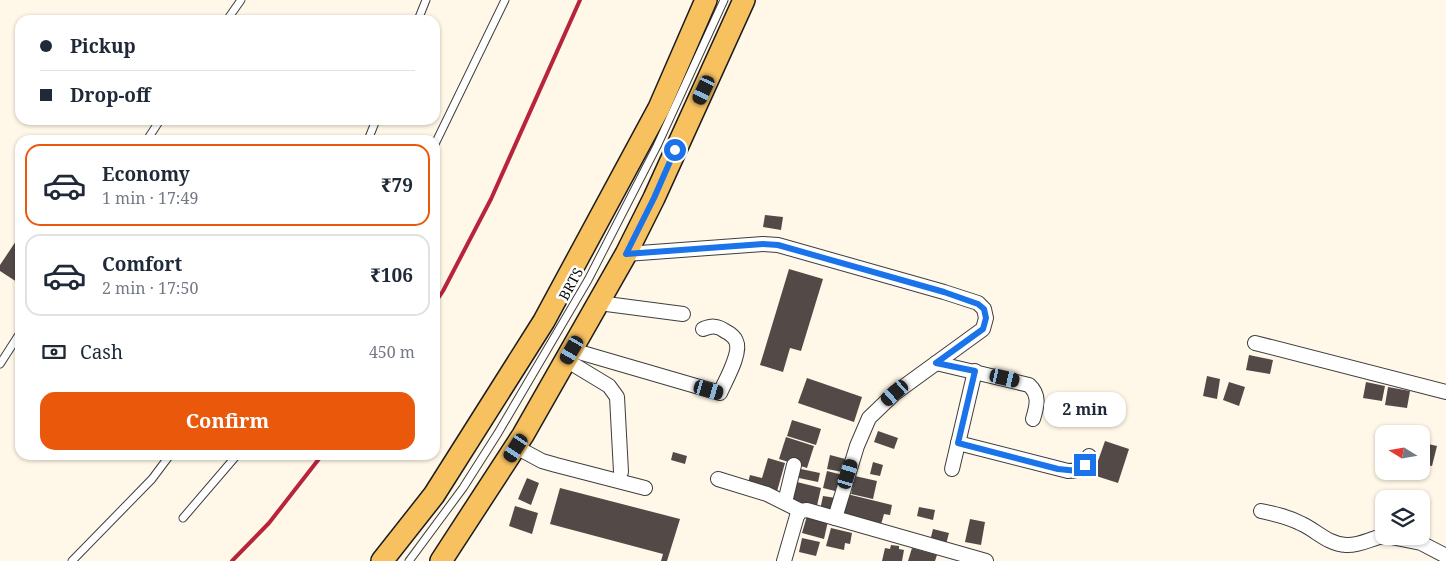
<!DOCTYPE html>
<meta charset="utf-8">
<style>
:root{--surface:#fff;--page:#f6f6f7;--text:#1f2937;--muted:#747a83;--line:#e0e1e3;--accent:#ea580c}
body{margin:0;font-family:"Noto Serif",serif;background:var(--page);color:var(--text);height:100vh;display:flex;flex-direction:column;font-size:19px;white-space:nowrap}
*{box-sizing:border-box;margin:0}
p{font-size:16px;color:var(--muted)}
.icon{flex:none;width:28px;height:28px;fill:none;stroke:currentColor;stroke-width:2;stroke-linecap:round;stroke-linejoin:round}
.map{position:relative;flex:1;overflow:hidden}
.drawer{position:absolute;left:15px;top:135px;width:425px;height:325px;display:flex;flex-direction:column;background:var(--surface);border-radius:15px;box-shadow:0 1px 4px #0004}
.drawer>*{flex:none}
.guide{position:absolute;left:15px;top:15px;width:425px;height:110px;border-radius:15px;box-shadow:0 1px 4px #0004;display:grid;align-content:center;height:110px;padding:0 25px;background:var(--surface)}
.needle{width:32px;rotate:281deg}
.buttons{position:absolute;left:1375px;top:425px;display:grid;gap:10px}
.buttons a{display:grid;place-items:center;width:55px;height:55px;border-radius:10px;background:var(--surface);box-shadow:0 1px 4px #0004;font-size:25px}
.end{position:absolute;width:22px;height:22px;margin:-11px;border:6px solid #1a73e8;background:#fff;box-shadow:0 0 0 2px #fff}
.from{border-radius:50%}
.bubble{position:absolute;height:35px;border-radius:15px;background:var(--surface);box-shadow:0 1px 4px #0004;font-size:16px;font-weight:700;line-height:35px;text-align:center}
.car{position:absolute;width:15px;height:30px;margin:-15px -8px;border-radius:6px;box-shadow:0 0 4px 1px #0007;background:linear-gradient(#222 24%,#8ab4d8 0 40%,#222 0 76%,#8ab4d8 0 86%,#222 0)}
.guide b{display:flex;align-items:center;gap:18px;height:48px;font-size:19px}
.guide b+b{border-top:1px solid var(--line)}
.guide i{width:12px;height:12px;background:var(--text)}
ul{padding:9px 0 0;list-style:none}
li{display:flex;align-items:center;gap:15px;height:82px;margin:0 10px 8px;padding:0 15px;border:2px solid var(--line);border-radius:15px}
li div{flex:1}
li b{display:block;font-size:19px}
li em{font-style:normal;font-weight:700}
li.selected{border-color:var(--accent)}
li>.icon{width:45px;height:45px;stroke-width:1.5}
.pay{display:flex;align-items:center;gap:12px;height:55px;padding:0 25px;font-size:19px}
.pay p{margin-inline-start:auto}
.button{display:flex;gap:10px;margin-top:auto;padding:10px 25px}
.button a{flex:1;height:58px;border-radius:15px;background:var(--accent);color:#fff;font-size:20px;font-weight:700;line-height:58px;text-align:center}
.map>svg:first-child{display:block}
</style>
<div class="map">
<svg width="1446" height="561" viewBox="0 0 1446 561">
<rect width="100%" height="100%" fill="#fff8e8"/>
<g fill="#534a47">
<polygon points="765,215 783,217 781,230 763,227"/>
<polygon points="20,235 20,284 0,271 0,265"/>
<polygon points="789,269 823,279 801,351 790,348 783,372 760,365"/>
<polygon points="1249,355 1273,360 1270,374 1246,370"/>
<polygon points="1207,376 1220,379 1217,399 1203,396"/>
<polygon points="807,378 862,397 854,422 798,403"/>
<polygon points="1229,382 1245,387 1239,406 1223,400"/>
<polygon points="1366,382 1385,386 1382,401 1363,398"/>
<polygon points="1388,387 1410,391 1407,408 1385,405"/>
<polygon points="792,420 821,429 816,445 787,436"/>
<polygon points="878,431 898,438 894,449 874,442"/>
<polygon points="786,437 814,446 807,468 779,459"/>
<polygon points="1105,441 1129,449 1118,483 1093,475"/>
<polygon points="1424,443 1437,446 1432,466 1421,464"/>
<polygon points="673,452 687,456 685,464 671,460"/>
<polygon points="830,455 849,460 847,473 827,469"/>
<polygon points="768,458 785,463 776,495 747,487 750,475 762,478"/>
<polygon points="873,462 883,465 880,476 870,474"/>
<polygon points="796,468 820,473 818,482 794,477"/>
<polygon points="827,471 843,475 839,492 823,488"/>
<polygon points="855,476 877,481 873,499 851,494"/>
<polygon points="527,478 539,483 531,505 518,499"/>
<polygon points="797,482 821,488 816,510 792,504"/>
<polygon points="560,488 680,519 667,561 661,561 663,554 550,524"/>
<polygon points="847,494 892,505 890,515 884,514 880,528 841,519"/>
<polygon points="823,496 836,498 833,513 820,510"/>
<polygon points="515,506 538,513 532,534 509,526"/>
<polygon points="919,507 935,510 933,520 917,516"/>
<polygon points="807,516 828,521 824,539 802,533"/>
<polygon points="970,519 985,522 981,545 965,542"/>
<polygon points="831,528 852,533 850,544 845,543 844,550 826,546"/>
<polygon points="933,529 949,533 945,548 929,545"/>
<polygon points="802,538 820,542 816,556 799,552"/>
<polygon points="891,545 899,546 899,549 904,550 902,561 882,561 885,548 890,549"/>
<polygon points="912,548 937,555 935,561 908,561"/>
</g>
<g fill="none" stroke-linecap="round" stroke-linejoin="round">
<g stroke="#3e3e3e" stroke-width="9">
<g id="lane">
<polyline points="227,20 241,0"/>
<polyline points="418,20 426,0"/>
<polyline points="147,140 160,120"/>
<polyline points="368,140 376,120"/>
<polyline points="435,144 505,0"/>
<polyline points="0,364 20,333"/>
<polyline points="183,518 237,455"/>
<polyline points="72,561 152,479 170,455"/>
<polyline points="409,561 463,488 498,433 588,280 657,146 724,0"/>
</g>
</g>
<g stroke="#3e3e3e" stroke-width="16">
<g id="street">
<polyline points="626,254 763,244 778,245 944,292 978,303 984,309 986,318 983,329 895,393 869,418 857,446 835,518"/>
<polyline points="599,303 683,314"/>
<polyline points="1255,343 1446,392"/>
<path d="M572,350L720,393C725,381 742,353 736,341C734,336 729,333 725,331C717,325 711,326 703,329"/>
<polyline points="566,360 609,386 617,397 621,472"/>
<path d="M936,363L1029,385C1040,395 1037,406 1033,419"/>
<path d="M958,443L1068,471C1081,471 1084,467 1089,456"/>
<polyline points="516,447 542,461 556,465 645,488"/>
<polyline points="952,469 975,371"/>
<polyline points="718,479 767,494 801,511"/>
<polyline points="785,502 794,465"/>
<path d="M1261,511C1275,514 1289,517 1302,524C1317,531 1328,544 1346,545C1360,546 1371,538 1384,536"/>
<polyline points="1386,536 1421,543 1446,556"/>
<polyline points="784,561 797,516 801,511 807,510 986,561"/>
</g>
</g>
<g stroke="#1c1c1c" stroke-width="24">
<g id="primary">
<polyline points="382,561 434,495 544,321 659,108 706,0"/>
<polyline points="441,561 523,435 626,254 654,198 744,0"/>
</g>
</g>
<use href="#lane" stroke="#fff" stroke-width="7"/>
<use href="#street" stroke="#fff" stroke-width="14"/>
<use href="#primary" stroke="#f8c15f" stroke-width="21"/>
<g stroke="#b9243d" stroke-width="4">
<polyline points="435,303 443,291 491,199 580,0"/>
<polyline points="232,561 269,523 322,455"/>
</g>
</g>
<g fill="none" stroke-linecap="round" stroke-linejoin="round">
<polyline stroke="#1a73e8" stroke-width="6" points="675,150 654,198 626,254 763,244 778,245 944,292 978,304 984,309 986,318 983,329 936,363 975,371 958,443 1058,469 1078,471 1085,465"/>
</g>
<g text-anchor="middle" stroke-width="5" stroke-linejoin="round" paint-order="stroke">
<g font-size="14" fill="#0b0b0b" stroke="#fff">
<text transform="translate(571 284) rotate(-61)" y="5">BRTS</text>
</g>
</g>
</svg>
<div class="buttons">
<a><svg class="needle" viewBox="-14 -14 28 28"><path d="M0-13l5 13h-10z" fill="#e53935"/><path d="M0 13l5-13h-10z" fill="#747a83"/></svg></a>
<a><svg class="icon" aria-label="layers" viewBox="0 0 24 24"><path d="M12 4l9 5-9 5-9-5zM3 14l9 5 9-5"/></svg></a>
</div>
<i class="end from" style="left:675px;top:150px"></i>
<i class="end" style="left:1085px;top:465px"></i>
<div class="bubble" style="left:1044px;top:392px;width:82px">2 min</div>
<i class="car" style="left:704px;top:90px;rotate:205deg"></i>
<i class="car" style="left:572px;top:350px;rotate:210deg"></i>
<i class="car" style="left:1005px;top:378px;rotate:103deg"></i>
<i class="car" style="left:709px;top:390px;rotate:106deg"></i>
<i class="car" style="left:895px;top:393px;rotate:229deg"></i>
<i class="car" style="left:516px;top:448px;rotate:213deg"></i>
<i class="car" style="left:848px;top:474px;rotate:17deg"></i>
<div class="guide">
<b><i class="from"></i>Pickup</b>
<b><i></i>Drop-off</b>
</div>
<section class="drawer">
<ul>
<li class="selected"><svg class="icon" aria-label="car" viewBox="0 0 24 24"><path d="M5 17H2v-5l4-1 3-4h7l3 4 3 1v5h-3M9 17h6M6 11h13"/><circle cx="7" cy="17" r="2"/><circle cx="17" cy="17" r="2"/></svg><div><b>Economy</b><p>1 min · 17:49</p></div><em>₹79</em></li>
<li><svg class="icon" aria-label="car" viewBox="0 0 24 24"><path d="M5 17H2v-5l4-1 3-4h7l3 4 3 1v5h-3M9 17h6M6 11h13"/><circle cx="7" cy="17" r="2"/><circle cx="17" cy="17" r="2"/></svg><div><b>Comfort</b><p>2 min · 17:50</p></div><em>₹106</em></li>
</ul>
<div class="pay"><svg class="icon" aria-label="cash" viewBox="0 0 24 24"><path d="M3 7h18v10H3z"/><circle cx="12" cy="12" r="2"/></svg>Cash<p>450 m</p></div>
<div class="button"><a>Confirm</a></div>
</section>
</div>
